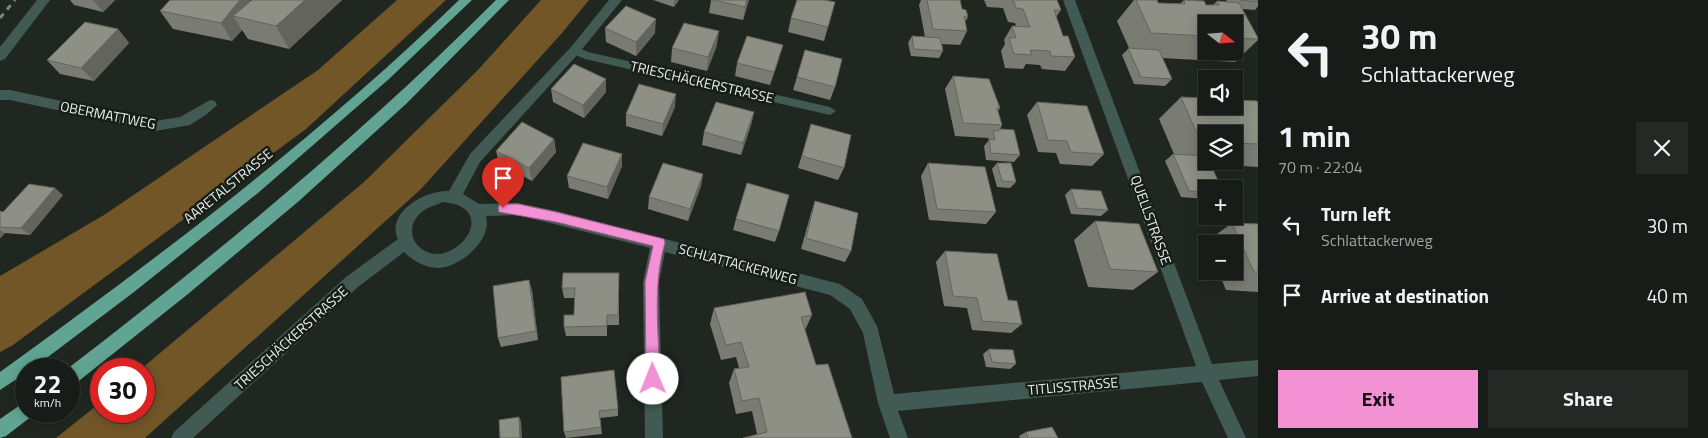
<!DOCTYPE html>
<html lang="en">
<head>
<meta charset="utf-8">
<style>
  :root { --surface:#181c18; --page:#252925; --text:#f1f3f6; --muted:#9fa1a2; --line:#363a37; --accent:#f391d5 }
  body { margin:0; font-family:"Titillium Web",sans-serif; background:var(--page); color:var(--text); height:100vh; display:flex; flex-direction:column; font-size:19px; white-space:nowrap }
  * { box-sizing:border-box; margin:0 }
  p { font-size:16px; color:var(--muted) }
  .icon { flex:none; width:28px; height:28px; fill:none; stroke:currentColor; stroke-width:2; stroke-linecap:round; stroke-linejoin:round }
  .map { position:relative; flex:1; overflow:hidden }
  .panel { display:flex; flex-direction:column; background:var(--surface); width:450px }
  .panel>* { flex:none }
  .guide { background:#181c18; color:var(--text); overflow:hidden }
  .needle { width:32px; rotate:107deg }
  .buttons { position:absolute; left:1198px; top:15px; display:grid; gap:10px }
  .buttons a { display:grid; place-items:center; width:45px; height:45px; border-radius:0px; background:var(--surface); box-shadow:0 2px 12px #0003,0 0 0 1px var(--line); font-size:25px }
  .speed { position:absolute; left:15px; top:358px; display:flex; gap:10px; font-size:25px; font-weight:700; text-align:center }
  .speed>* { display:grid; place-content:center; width:65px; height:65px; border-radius:50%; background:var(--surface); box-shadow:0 2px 12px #0003,0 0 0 1px var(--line); line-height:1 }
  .speed small { font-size:12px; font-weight:400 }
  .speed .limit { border:8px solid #d22; background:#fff; color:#111 }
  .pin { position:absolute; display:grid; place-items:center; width:42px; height:42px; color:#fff; margin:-51px -21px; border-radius:50% 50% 50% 0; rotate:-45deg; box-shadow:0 0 5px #0007 }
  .pin .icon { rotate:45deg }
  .me { position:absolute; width:55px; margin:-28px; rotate:359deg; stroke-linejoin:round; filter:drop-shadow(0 0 4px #0008) }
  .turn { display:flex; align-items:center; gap:18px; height:105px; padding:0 20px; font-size:22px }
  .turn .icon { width:65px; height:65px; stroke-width:2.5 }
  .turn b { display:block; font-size:35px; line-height:42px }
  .round { display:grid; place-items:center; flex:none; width:52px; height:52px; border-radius:0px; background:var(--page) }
  .overview { display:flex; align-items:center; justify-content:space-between; height:85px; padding:0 20px }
  h1 { font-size:30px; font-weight:700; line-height:38px }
  .cta { display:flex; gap:10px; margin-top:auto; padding:10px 20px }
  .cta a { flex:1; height:58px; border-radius:0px; background:var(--accent); color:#111; font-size:20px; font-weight:700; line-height:58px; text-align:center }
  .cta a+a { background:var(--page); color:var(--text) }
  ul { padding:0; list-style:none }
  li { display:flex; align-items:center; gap:15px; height:70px; padding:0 20px }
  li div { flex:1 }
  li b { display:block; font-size:19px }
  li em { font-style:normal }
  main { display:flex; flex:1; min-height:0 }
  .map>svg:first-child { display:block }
  .forest { fill:#725627 }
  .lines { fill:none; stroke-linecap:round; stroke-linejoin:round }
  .lane { fill:#415a53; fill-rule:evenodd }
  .street { fill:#415a53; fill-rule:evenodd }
  .highway { fill:#61a493; fill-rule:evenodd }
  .rail { stroke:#7f847f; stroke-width:3; stroke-dasharray:5.5 5.5; stroke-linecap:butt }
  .wall { fill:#7a7b72; fill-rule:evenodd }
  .shaded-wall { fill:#63645d }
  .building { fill:#8e8f85; stroke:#63645d }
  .route { fill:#f391d5; stroke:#9e5e8a }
  .labels { text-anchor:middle; stroke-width:5; stroke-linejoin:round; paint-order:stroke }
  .street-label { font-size:14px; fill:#ebefeb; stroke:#171d17 }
</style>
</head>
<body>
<main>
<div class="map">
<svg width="1258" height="438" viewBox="0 0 1258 438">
  <rect width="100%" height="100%" fill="#202620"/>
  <path class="forest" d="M397,0h49l-140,129 -293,216 -13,7v-76l104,-61 214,-145z
    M541,0h48l-27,33 -141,156 -276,249h-89l45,-36v9h43v-42h-3l223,-187 113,-111z"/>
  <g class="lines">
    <path class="lane" d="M575,46l13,6 242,55 6,4 -6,4 -245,-56 -14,-6 -1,-3 1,-3z"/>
    <path class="street" d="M37,0h13l-45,59 -5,2v-14z
      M609,0h13l-43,53 -99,109 -17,32 16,10 39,-1 38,8 284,73 22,15 15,27 17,68 302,-28 -133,-366h12l137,364 46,-4v16l-39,4 27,58h-18l-26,-56 -304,29 10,27h-18l-12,-35 -15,-70 -13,-24 -20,-14 -165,-43 -6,30 4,156h-18l-2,-156 7,-34 -132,-33 -32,1c7,23 -25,51 -47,52 -13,0 -26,-7 -35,-16l-46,35 -165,151h-22l3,-6 172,-155 52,-38c-13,-27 29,-50 51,-48l21,-37 101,-107zM443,202c57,5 16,63 -16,50 -18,-8 -20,-28 -5,-40 5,-5 14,-7 21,-10z
      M0,90h10l145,31 25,-4 30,-17 5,1 2,4 -10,9 -17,11 -35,6 -145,-31h-10z"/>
    <path class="highway" d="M459,0h13l-83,79 -131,114 -124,99 -102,77h-6v4l-26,17v-18c159,-115 318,-235 459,-372z
      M496,0h13l-103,104 -107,97 -111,93 -113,90 -6,2 -2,-17c150,-115 295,-235 429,-369z
      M26,401v10h8l-2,5 -26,20 -6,2v-19z"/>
    <path class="rail" d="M0,18l15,-18"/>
  </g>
  <path class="wall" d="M70,0h45l-12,12 -29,-7z
    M342,0l-53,49 -41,-10 -6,-9 -10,11 -59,-12 -13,-18z
    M653,0h26l-5,7z
    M711,0h38l-6,20 -34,-7z
    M921,0h39l2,9 6,8 -3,5 2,9 -7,14 -18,-1 1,7 -4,7 -28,-2 -3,-13 4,-7 13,1 -6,-32z
    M984,0h73l4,10 -5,7 7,19 12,21 -10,14 -23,-2 -2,-4 -14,-1 -3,5 -18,-1 -4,-17 4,-7 -1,-4 8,-14h4l-1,-3 -7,-1 -5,-14 -16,-1z
    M1134,0h23l1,3 22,1 4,-4 22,5h7l4,-4 10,1 -1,-2h32v6l-3,4 -13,-1 16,29v2l-23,22 -73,-4 10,21 -7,7 -31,-2 -12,-29 7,-7 -12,-27zM1206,24h28v27h-28z
    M791,18l37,9 -4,14 -36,-9z
    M605,28l50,5 -19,23 -30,-14z
    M118,29l11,14 -35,38 -34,-7 -13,-14z
    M717,45l-10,26 -36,-9 1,-14z
    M805,50l30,37 -5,13 -37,-10z
    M779,59l-9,26 -35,-9 2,-13z
    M953,76l47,32 -2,3 4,14 -2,4 20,26 -6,7 -28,-2 -2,-14 5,-6 -1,-2 -33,-2 -10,-47z
    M551,89l55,3 -22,26 -31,-16z
    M1181,97l25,6 28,3v-6l24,3v64l-48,-3 -4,25v10l-25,-2 -16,-36 8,-7h1l-15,-35zM1206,134h28v27h-28z
    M1037,102l67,52 -12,12 -32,-2 -4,-11 -18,-1 -11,-37z
    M675,107l-13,29 -36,-10v-12z
    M754,112l-3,13 -10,30 -39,-10 2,-13z
    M811,124l33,44 -6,12 -40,-12z
    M554,139l2,13 -24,29 -33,-18 -3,-12z
    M622,154v12l-14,33 -39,-11 -2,-12z
    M928,163l68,49 -10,12 -57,-4 -8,-44z
    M997,163l19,19 -6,6 -13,-1 -5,-18z
    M703,174l-2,12 -13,35 -40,-12 1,-12z
    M1071,189l37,21 -7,6 -30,-2 -6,-19z
    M63,195l-33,40 -25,-2 -5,5v-27l3,1z
    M815,201l36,50 -6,11 -44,-13 10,-36z
    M736,219l43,12 -4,11 -42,-12z
    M1095,221l63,51 -25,18 -45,-3 -14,-47z
    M1232,223l26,1v68l-32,-2 -8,-19h16v-27h-28v-2z
    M945,251l63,49 14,24 -11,9 -39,-3 -5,-22 -23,-2 -8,-44z
    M619,283v42h-12v11h-41l-2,-9 10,-12 1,-17h-11l-2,-10z
    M532,290l6,50 -37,7 -3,-9z
    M714,308l98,7 -7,15 11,35 36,73 -95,-4 -5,-23 -16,3 -7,-31 5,-14 5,-1 -3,-11 -15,3 -11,-36z
    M989,349l27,15 -6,5 -24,-2 -3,-13z
    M561,377l57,32v7l-18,2 2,16 -36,4 -2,-6z
    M1026,432l32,6h-38l-1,-2z"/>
  <path class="shaded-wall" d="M93,0h22l-12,12z
    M240,0h10l7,11 -24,5 9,14 -10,11 -11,-18z
    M305,0h37l-53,49 -13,-23z
    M674,0h5l-5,7z
    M747,0h2l-6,20 2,-13z
    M656,19l-1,14 -19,23v-14z
    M118,29l11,14 -35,38 -13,-13z
    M719,31l-2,14 -10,26 1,-14z
    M783,45l-4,14 -9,26 4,-13z
    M606,79v13l-22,26 -1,-13z
    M676,94l-1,13 -13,29 1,-12z
    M754,112l-3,13 -10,30 2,-12z
    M554,139l2,13 -24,29 -3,-13z
    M622,154v12l-14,33 -1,-12z
    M703,174l-2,12 -13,35 2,-12z
    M55,188l8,7 -33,40 -9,-7z
    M0,230l5,3 -5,5z
    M529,280l3,10 6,50 -2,-9z
    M519,417l2,4 1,17h-2z"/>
  <path class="building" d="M170,0h70l-19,23 -61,-12z
    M252,0h53l-29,26 -43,-10z
    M713,0h34l-2,7z
    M797,0h27l11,2 -7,25 -37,-9z
    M927,0h33l2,9 4,1 2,7 -4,-1 3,15 -34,-2z
    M1013,0h44l4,10h-7l9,26h5l7,21 -24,-1 -1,-5 -20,-1 2,5 -18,-1 -5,-16h7l-4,-12 18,1 -7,-18 -7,-1z
    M1136,0h21l1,3 27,1 -1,-4 20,1 2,4h13l-2,-4 22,2 19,35v1l-24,-1v-14h-28v12l-55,-3z
    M1240,0h18v2z
    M626,6l30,13 -20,23 -31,-14z
    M85,22l33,7 -37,39 -34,-8z
    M684,23l35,8 -11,26 -36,-9z
    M747,36l36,9 -9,27 -37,-9z
    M912,36l28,2 3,13 -29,-2z
    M1128,48l31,2 13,29 -31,-2z
    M805,50l37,9 -7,28 -38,-10z
    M574,64l32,15 -23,26 -32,-16z
    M953,76l36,3 11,29h-3l5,17 -39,-2z
    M639,84l37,10 -13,30 -37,-10z
    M1181,97l23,1 2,5v3h28v-1h2l-2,-5 23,1 1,2v41l-24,-1v-9h-28v7l-6,-1z
    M716,102l38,10 -11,31 -39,-11z
    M1037,102l50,4 17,48 -33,-2 -4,-11 -19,-1z
    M522,122l32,17 -25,29 -33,-17z
    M811,124l40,11 -7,33 -42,-12z
    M1000,129l14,1 6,25 -29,-2 -2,-14 6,1 -2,-9h5z
    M583,143l39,11 -15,33 -40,-11z
    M1173,154l33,2v5h3l13,28h-16v3l-17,-1z
    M663,163l40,11 -13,35 -41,-12z
    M928,163l57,4 11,45 -59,-3z
    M997,163h14l5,19 -14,-1z
    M747,183l42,12 -10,36 -43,-12z
    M29,184l26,4 -34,40 -21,-1v-16l3,1z
    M1071,189l30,2 7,19 -31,-2z
    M815,201l43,12 -7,38 -45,-13z
    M1095,221l44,3 19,48 -48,-3z
    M1232,223l26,1v48h-4z
    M945,251l52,3 11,46 9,1 5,23 -40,-3 -5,-23 -24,-2z
    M563,273h56l-1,42h-11v11l-43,1v-12h10l1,-27h-13z
    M529,280l7,51 -38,7 -5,-52z
    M805,292l7,23 -11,2 15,48 12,-1 24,74h-109l24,-6 -8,-34 -17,3 -8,-32 15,-2 -8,-25 -15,3 -12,-37z
    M989,349l24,1 3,14 -24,-2z
    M614,370l4,39 -19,2 2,16 -37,5 -3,-55z
    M519,417l1,21h-20l-1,-18z
    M1052,427l6,11h-30l-2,-6z"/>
  <path class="route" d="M503,204h15l38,8 108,27 1,4c-13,43 -6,91 -5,136l-2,4 -5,2 -5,-2 -2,-4 -1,-97 8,-36 -97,-24 -57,-10 -1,-4 1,-3z"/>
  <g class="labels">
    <g class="street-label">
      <text transform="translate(702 82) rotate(13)" y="5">TRIESCHÄCKERSTRASSE</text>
      <text transform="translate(108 115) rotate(11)" y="5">OBERMATTWEG</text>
      <text transform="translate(228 186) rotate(-39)" y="5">AARETALSTRASSE</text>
      <text transform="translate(1151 220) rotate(70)" y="5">QUELLSTRASSE</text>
      <text transform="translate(738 264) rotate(15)" y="5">SCHLATTACKERWEG</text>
      <text transform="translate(291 338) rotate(-42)" y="5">TRIESCHÄCKERSTRASSE</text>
      <text transform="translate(1073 386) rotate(-5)" y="5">TITLISSTRASSE</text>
    </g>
  </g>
</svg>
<div class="buttons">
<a><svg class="needle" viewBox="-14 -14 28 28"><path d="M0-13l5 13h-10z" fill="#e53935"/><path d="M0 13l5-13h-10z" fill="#9fa1a2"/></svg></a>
<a><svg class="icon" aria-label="sound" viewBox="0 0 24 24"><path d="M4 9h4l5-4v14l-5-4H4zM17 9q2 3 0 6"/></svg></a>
<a><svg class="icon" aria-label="layers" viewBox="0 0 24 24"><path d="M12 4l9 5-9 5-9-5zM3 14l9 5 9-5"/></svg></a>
<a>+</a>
<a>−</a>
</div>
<div class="speed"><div>22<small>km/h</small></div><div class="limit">30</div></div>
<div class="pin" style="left:503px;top:208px;background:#d93025"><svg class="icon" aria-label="arrive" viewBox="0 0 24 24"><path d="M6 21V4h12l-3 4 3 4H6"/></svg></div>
<svg class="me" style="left:653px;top:379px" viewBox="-20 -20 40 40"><circle r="19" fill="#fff"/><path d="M0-13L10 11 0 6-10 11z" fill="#f391d5"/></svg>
</div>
<section class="panel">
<div class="guide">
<div class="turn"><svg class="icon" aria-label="left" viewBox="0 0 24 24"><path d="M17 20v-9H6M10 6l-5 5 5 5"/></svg><div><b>30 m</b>Schlattackerweg</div></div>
</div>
<div class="overview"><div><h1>1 min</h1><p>70 m · 22:04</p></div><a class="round"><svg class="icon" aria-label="close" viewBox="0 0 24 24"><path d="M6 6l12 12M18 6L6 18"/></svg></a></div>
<ul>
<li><svg class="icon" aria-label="left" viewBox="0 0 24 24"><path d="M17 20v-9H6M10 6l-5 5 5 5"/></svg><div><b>Turn left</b><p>Schlattackerweg</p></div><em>30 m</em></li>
<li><svg class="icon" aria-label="arrive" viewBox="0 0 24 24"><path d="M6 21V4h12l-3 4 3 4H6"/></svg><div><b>Arrive at destination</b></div><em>40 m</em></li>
</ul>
<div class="cta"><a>Exit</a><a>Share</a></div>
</section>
</main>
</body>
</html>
